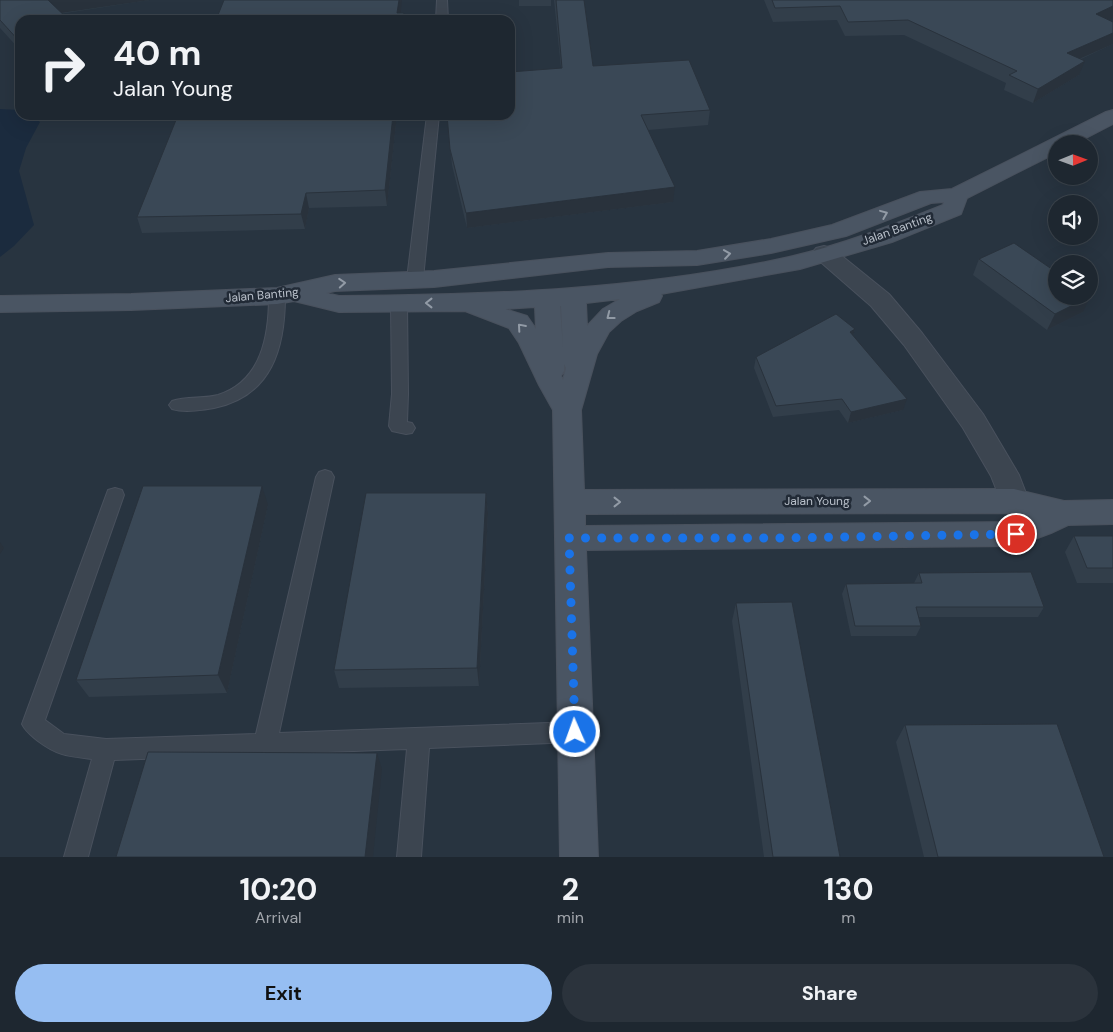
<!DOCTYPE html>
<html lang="en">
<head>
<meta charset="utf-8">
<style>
  :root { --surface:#1e2730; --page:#2b333c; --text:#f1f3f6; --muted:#a1a5ab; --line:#3c444c; --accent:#96bef2 }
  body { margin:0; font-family:"DM Sans",sans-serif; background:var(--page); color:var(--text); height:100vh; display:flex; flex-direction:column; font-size:19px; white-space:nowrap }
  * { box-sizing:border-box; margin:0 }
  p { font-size:16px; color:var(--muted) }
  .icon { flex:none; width:28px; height:28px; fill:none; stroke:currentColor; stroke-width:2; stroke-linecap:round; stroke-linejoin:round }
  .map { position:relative; height:857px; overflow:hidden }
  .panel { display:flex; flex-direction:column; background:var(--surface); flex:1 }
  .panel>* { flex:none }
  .guide { position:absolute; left:15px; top:15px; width:500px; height:105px; border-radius:15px; box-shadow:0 5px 20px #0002,0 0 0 1px var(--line); background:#1e2730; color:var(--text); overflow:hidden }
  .needle { width:32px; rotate:89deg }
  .buttons { position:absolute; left:1048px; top:135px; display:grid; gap:10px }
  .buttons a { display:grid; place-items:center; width:50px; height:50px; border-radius:50%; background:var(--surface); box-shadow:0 5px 20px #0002,0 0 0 1px var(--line); font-size:25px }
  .pin { position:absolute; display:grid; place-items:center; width:42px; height:42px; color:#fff; margin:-21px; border:2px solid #fff; border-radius:50%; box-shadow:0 1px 5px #0007 }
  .me { position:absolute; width:55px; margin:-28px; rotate:358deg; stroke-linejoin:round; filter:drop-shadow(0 0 4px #0008) }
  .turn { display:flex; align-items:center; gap:18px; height:105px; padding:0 15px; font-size:22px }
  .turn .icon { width:65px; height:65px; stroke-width:2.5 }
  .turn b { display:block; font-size:35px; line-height:42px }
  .eta { display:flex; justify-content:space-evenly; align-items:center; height:85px; text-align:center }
  .eta b { font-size:30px; font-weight:700; line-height:35px }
  .action { display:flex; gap:10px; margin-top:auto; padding:10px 15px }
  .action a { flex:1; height:58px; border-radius:30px; background:var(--accent); color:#111; font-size:20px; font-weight:700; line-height:58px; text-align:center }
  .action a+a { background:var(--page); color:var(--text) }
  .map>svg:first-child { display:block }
  .water { fill:#1b2b3e }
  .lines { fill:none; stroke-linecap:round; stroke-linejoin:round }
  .service-casing { stroke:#49515d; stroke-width:2 }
  .minor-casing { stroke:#49515d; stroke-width:2 }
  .secondary-casing { stroke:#49515d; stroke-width:2 }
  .service { fill:#3c4550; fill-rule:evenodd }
  .minor { fill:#3c4550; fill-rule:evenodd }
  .secondary { fill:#4a5563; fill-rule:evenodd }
  .wall { fill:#323e4a }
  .shaded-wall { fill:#29323c }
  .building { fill:#3a4856; stroke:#29323c }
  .oneway { stroke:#929ba6 }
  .route { stroke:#1a73e8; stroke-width:9; stroke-dasharray:0 16.2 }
  .labels { text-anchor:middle; stroke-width:5; stroke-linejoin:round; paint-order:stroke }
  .street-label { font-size:12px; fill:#b9c0ca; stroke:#212a36 }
</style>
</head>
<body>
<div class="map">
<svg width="1113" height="857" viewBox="0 0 1113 857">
  <rect width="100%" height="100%" fill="#283440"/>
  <path class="water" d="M0,109l20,1v5h11l9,7 -14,26 -7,23 15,54 -20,21 -14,11z"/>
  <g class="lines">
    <defs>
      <path id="service" d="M437,0h10l1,20h-12z
        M427,115h12l-16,164 -3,3h-10l-3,-3z
        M277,291l5,1 3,4c0,52 -13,100 -71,112 -13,2 -29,5 -42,1l-3,-4 3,-4c15,-5 31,-2 46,-6 44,-14 51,-60 51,-99l3,-4z
        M399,299l6,1 2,4 1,90 -1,28 5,1 3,5 -3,5 -6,1 -14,-3 -3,-5 3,-32 -1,-90 2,-4z
        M325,470l6,2 3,5 -55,256 296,-11 8,3 3,7 -3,7 -8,3 -146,6 -8,109h-24l10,-108 -293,11 -26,97h-24l28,-98c-24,-3 -34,-3 -54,-18 -7,-6 -12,-9 -16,-17l86,-234 7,-2 7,2 2,5 -79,225 19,14 42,5 150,-5 60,-257 3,-5z"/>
      <path id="minor" d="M824,246l8,2 57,46 33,39 61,81 36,61 10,26 -5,8 -10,4 -10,-4 -13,-33 -28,-48 -59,-83 -33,-39 -55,-48 -4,-5 4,-5z"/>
      <path id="secondary" d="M1113,110v14l-39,20h-18v9l-89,45 -6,16 -69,28 -92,27 -139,25 1,2 -3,6 -22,9 -16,10 -12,11 -12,22 -16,56 3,80 430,-1 50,12 49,-1v24l-45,1 -17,8 -35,13 -430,4 12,307h-38l-7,-447 -14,-25 -20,-42 -10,-15 -44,-17 -126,1 -45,-11 -17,3 -146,6 -131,2v-16l131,-2 146,-6 58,-13 99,-4 174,-18 89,-2 74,-12 61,-14 88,-33 32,-3 154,-77zM944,202l-1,3c-50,20 -101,40 -154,52 -148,33 -299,38 -450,39l-13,-3 9,-2 99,-4 174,-20 89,-2 74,-12 75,-17 85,-33zM620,299l-17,10 -16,17 -1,-23zM560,306h1l2,42zM535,307l1,22 -9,-13 -22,-7zM564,364l2,4 -3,12 -2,-4 3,-5zM1014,513l16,3 -15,6 -430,4v-12z"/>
    </defs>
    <use href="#service" class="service-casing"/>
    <use href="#minor" class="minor-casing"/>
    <use href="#secondary" class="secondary-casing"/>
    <use href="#service" class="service"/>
    <use href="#minor" class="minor"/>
    <use href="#secondary" class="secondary"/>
  </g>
  <path class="wall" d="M0,0h150l-130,20v30l-20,-22z
    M519,0h32v6h-32z
    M554,0h30l9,66 117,44 -2,15 -60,5 25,72 -206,26 -15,-63 -5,-50 114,-47z
    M764,0h349l-5,20 5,24 -32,15 -2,16 -46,28 -29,-13 2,-7 -102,-48 -59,1 -8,-16 -64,2z
    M397,115l-10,91 -78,2 -4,21 -163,4 -5,-16z
    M979,259l104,53 -36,18 -74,-55z
    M855,329l-2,7 50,74 -55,13 -9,-13 -66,7 -19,-49 2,-11z
    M486,493l2,20 -9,173 -140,2 -5,-18z
    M268,505l-41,188 -138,4 -13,-17z
    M1074,536h39v47h-36l-12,-31z
    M919,573l125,34 -6,10h-119l2,9 -5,10h-65l-9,-42 4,-10 68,-1z
    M736,603l104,254h-76l-32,-236z
    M905,725l199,132h-180l-28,-115z"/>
  <path class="shaded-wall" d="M48,0h102l-96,14z
    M399,0h3l-2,20 -3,-7z
    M1113,6v12l-23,10 6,-14z
    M1113,33v11l-52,23 6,-14z
    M1085,61l-6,14 -46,28 5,-14z
    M393,115h4l-10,91 -2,-16z
    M675,187l-2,15 -206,26 -1,-15z
    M306,193l3,15 -4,21 -4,-15z
    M1091,296l-8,16 -36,18 8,-16z
    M855,329l-3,11 -2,-8z
    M907,399l-4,11 -55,13 3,-11z
    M262,486l6,19 -41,188 -9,-18z
    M486,493l2,20 -9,173 -2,-18z
    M0,542l4,6 -4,6z
    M377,753l5,16 -9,88h-8z"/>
  <path class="building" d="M0,0h48l21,20h-49v22l-20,-22z
    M224,0h175l-2,13h7l-1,7h-187z
    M556,0h28l9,66 96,-6 21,50 -69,5 34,72 -209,26 -16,-64 -3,-34h63v-43l52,-4z
    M772,0h341v6l-17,8 17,8v11l-46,20 18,8 -47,28 -29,-14 8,-4 -109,-51 -60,2 -8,-16 -65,2z
    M178,115h215l-8,75 -79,3 -5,21 -164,3z
    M1014,243l42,29v24h33v-1l2,1 -36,18 -76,-55z
    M836,314l19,15 -5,3 57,67 -56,13 -9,-13 -66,7 -20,-49z
    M143,486h119l-44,189 -142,5z
    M366,493h120l-9,175 -143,2z
    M1074,536h39v32h-26z
    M1031,572l13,35h-128l5,19h-66l-9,-42 76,-1 -3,-10z
    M792,602l48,255h-67l-37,-254z
    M1057,724l47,133h-166l-33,-132z
    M148,752l229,1 -12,104h-249z"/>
  <defs><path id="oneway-chevron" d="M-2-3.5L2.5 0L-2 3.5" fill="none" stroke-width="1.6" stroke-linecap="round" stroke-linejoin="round" transform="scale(1.25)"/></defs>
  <g class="oneway">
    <use href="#oneway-chevron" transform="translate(884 214) rotate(-22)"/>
    <use href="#oneway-chevron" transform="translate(727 254) rotate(-8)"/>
    <use href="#oneway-chevron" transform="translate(342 283) rotate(-4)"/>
    <use href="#oneway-chevron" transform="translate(429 303) rotate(180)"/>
    <use href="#oneway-chevron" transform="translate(610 316) rotate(142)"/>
    <use href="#oneway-chevron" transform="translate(521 327) rotate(-131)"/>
    <use href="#oneway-chevron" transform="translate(867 501)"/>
    <use href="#oneway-chevron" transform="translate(617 502)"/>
  </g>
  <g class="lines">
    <path class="route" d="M575,732l-6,-194h219l228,-4"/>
  </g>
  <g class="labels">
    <g class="street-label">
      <text transform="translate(897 229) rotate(-20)" y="4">Jalan Banting</text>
      <text transform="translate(262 295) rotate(-5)" y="4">Jalan Banting</text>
      <text x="817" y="505">Jalan Young</text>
    </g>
  </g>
</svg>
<div class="buttons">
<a><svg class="needle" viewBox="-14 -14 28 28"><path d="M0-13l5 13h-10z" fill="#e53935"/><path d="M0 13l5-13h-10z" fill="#a1a5ab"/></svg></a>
<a><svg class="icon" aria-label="sound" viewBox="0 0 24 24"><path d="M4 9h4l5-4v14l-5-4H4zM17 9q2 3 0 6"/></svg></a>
<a><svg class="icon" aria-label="layers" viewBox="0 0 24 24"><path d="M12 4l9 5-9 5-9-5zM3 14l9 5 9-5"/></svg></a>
</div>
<div class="pin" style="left:1016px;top:534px;background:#d93025"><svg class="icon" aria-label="arrive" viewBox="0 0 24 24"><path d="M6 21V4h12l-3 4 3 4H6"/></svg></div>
<svg class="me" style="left:575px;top:732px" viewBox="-20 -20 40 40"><circle r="17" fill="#1a73e8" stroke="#fff" stroke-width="3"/><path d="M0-11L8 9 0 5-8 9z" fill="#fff"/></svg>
<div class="guide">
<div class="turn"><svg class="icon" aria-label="right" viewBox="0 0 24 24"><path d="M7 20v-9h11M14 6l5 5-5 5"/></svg><div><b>40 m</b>Jalan Young</div></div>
</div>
</div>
<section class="panel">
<div class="eta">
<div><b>10:20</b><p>Arrival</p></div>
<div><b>2</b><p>min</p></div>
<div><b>130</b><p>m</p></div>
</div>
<div class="action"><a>Exit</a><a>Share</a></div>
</section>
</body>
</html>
